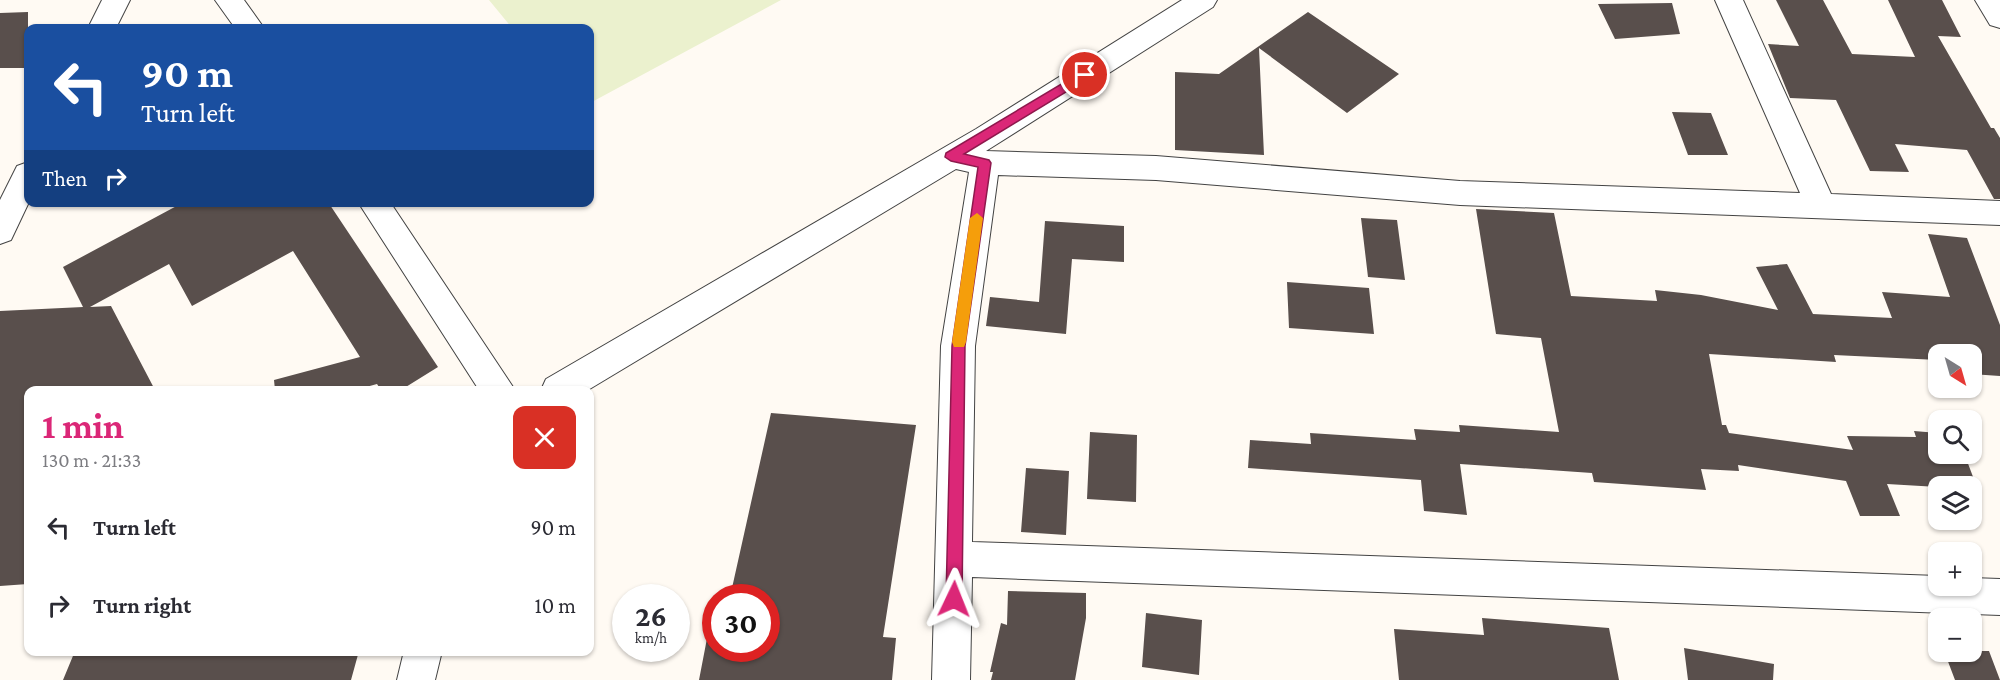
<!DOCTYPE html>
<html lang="en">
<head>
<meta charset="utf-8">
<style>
  :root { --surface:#fff; --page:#f7f7f7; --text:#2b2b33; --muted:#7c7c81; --accent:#db2777 }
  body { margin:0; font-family:"Crimson Pro",serif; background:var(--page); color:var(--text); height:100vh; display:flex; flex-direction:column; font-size:22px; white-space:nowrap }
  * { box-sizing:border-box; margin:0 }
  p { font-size:20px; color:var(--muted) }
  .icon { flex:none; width:33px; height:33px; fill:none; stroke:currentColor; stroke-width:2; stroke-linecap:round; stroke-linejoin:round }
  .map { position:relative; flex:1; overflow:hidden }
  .details { position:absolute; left:24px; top:386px; width:570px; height:270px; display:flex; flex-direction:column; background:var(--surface); border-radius:12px; box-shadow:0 2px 4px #0004 }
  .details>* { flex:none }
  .top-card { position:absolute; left:24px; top:24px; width:570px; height:183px; border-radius:12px; box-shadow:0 2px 4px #0004; background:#1a4fa0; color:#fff; overflow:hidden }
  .needle { width:39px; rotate:143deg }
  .fabs { position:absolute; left:1928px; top:344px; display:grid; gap:12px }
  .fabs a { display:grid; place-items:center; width:54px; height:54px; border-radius:12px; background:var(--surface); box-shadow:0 2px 4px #0004; font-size:30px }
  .speed { position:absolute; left:612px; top:584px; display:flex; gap:12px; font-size:30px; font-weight:700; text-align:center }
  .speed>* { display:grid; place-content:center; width:78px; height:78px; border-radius:50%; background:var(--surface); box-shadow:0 2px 4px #0004; line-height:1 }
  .speed small { font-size:15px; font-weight:400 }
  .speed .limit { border:9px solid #d22; background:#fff; color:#111 }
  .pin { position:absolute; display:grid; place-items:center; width:51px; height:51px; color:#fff; margin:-26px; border:3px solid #fff; border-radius:50%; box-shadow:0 2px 6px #0007 }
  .me { position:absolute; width:66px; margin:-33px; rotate:2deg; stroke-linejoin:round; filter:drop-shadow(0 0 4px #0008) }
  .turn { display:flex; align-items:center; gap:21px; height:126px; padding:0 18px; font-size:27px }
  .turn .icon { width:78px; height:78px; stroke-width:2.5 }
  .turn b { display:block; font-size:42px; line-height:51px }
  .then { display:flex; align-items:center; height:57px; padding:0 18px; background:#0003; gap:12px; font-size:22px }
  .round { display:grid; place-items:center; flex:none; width:63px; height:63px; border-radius:12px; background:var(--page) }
  .overview { display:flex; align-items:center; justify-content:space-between; height:102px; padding:0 18px }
  h1 { font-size:36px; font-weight:700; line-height:45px; color:var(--accent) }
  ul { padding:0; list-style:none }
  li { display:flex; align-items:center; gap:18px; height:78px; padding:0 18px }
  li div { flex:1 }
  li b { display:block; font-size:22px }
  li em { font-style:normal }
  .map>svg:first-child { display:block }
  .pitch { fill:#ebf1ce }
  .building { fill:#594f4c }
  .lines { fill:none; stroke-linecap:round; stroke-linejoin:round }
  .street-casing { stroke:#434343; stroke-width:2 }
  .street { fill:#fff; fill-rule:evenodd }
  .route { fill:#db2777; stroke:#8e194d; stroke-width:1.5 }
  .slow { fill:#f59e0b }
</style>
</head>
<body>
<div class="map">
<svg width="2000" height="680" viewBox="0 0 2000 680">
  <rect width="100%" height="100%" fill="#fffaf3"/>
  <path class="pitch" d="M489,0h292l-191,103v-75h-78z"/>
  <path class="building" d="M1776,0h47l29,54 63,3 -27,-57h54l19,37 -23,-1 53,92h3l6,10v61h-6l-27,-49 -72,-6 14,28 -39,-1 -34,-71 -46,-2 -22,-54 31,2z
    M1672,3l8,31 -65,5 -17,-35z
    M28,12v56h-28v-55z
    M1308,12l91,62 -52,39 -88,-65 5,107 -89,-5v-78l44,2z
    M1672,112l39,1 17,42h-40z
    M184,202h144l110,165 -37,23h-20l-4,-6 -22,6h-80l-1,-10 86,-23 -67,-106 -101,55 -23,-42 -79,43 21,-1 44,84h-127v194l-28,2v-275l83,-4 -20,-40z
    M1476,209l78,4 17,83 86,5 -2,-11 46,5 77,15 -22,-43 31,-3 26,50 79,4 -10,-26 68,5 -22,-63 39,4 33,87v51l-29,-2v-20h-33v6l-104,-5 2,7 -127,-8 13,71h4l3,8 124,17 -6,-14 69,1 -2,-6 24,2v20h26l14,37 -7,-1v-3l-33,1 -51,-3 13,32h-40l-14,-35 -108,-16 1,6 -38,-2 5,21 -112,-8 -2,-9 -132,-9 7,51 -43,-4 -3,-31 -173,-12 2,-28 61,4 -1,-11 106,7 -2,-11 46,3 -1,-7 100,7 -18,-94 -45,-4z
    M1361,218l36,2 8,60 -37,-3z
    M1045,221l79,5v36l-52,-3 -6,75 -80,-8 4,-29 49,5z
    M1287,282l82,6 5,46 -85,-6z
    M771,413l145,12 -33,212 13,1 -4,42h-193l10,-52 7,1v19h50v-51h-36z
    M1090,432l47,3 -1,67 -49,-3z
    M1026,468l43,3 -3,64 -45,-3z
    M1008,591l78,2v25l-11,62h-84l2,-8h-3l11,-49 6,2z
    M1146,613l56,7 -3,55 -57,-8z
    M1482,618l127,10 10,52h-220l-5,-51 90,6z
    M1684,648l90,16 -1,16h-85z
    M75,651h284l-8,29h-288z
    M1944,651h45l11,29h-45z"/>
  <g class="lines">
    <defs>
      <path id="street" d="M102,0h28l-14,28h-28z
        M215,0h29l20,28h-29z
        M1182,0h35l-4,7 -227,144 170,5 304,25 340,12 -85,-193h28l88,194 169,7v24l-540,-20 -304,-25 -158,-5 -23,171 -3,196 966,34v9h33v-7l29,1v36l-1028,-38 -2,103h-38l9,-334 28,-174 -13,-3 -368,221h-47l5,-11 430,-250z
        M1975,0h25v28l-10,-3z
        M28,162l1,40 -18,38 -11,4v-44l17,-34z
        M358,202h32l125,188h-36z
        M404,651h38l-7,29h-38z"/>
    </defs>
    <use href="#street" class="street-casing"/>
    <use href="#street" class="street"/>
  </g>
  <path class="route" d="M1085,70l6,5 -2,3 -125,76 25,6 2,3 -26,183 -3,253 -3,5 -5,3 -5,-3 -3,-5 6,-253 26,-179 -27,-6 -6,-4 1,-4z"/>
  <path class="slow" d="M977,213l6,5 -17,124 -2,5h-10l-2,-5 18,-124z"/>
</svg>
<div class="fabs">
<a><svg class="needle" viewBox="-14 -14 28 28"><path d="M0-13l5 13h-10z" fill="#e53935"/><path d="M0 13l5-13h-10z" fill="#7c7c81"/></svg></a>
<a><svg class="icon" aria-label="search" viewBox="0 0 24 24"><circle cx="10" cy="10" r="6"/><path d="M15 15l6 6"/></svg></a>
<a><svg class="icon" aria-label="layers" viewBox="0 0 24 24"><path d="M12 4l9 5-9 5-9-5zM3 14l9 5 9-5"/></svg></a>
<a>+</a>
<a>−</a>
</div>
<div class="speed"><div>26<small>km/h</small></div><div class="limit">30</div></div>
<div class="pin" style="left:1085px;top:75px;background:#d93025"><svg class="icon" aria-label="arrive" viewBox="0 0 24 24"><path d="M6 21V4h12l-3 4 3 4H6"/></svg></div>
<svg class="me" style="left:954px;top:599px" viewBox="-20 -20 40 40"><path d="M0-17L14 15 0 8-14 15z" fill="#db2777" stroke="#fff" stroke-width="4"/></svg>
<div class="top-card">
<div class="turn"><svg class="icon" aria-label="left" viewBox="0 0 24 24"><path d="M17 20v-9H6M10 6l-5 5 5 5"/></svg><div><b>90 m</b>Turn left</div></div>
<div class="then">Then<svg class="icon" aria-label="right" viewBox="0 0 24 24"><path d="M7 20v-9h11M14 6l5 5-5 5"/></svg></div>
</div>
<section class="details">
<div class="overview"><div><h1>1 min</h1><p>130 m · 21:33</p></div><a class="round" style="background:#d93025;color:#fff"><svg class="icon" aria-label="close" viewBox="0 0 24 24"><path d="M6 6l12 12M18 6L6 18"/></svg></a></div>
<ul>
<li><svg class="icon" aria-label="left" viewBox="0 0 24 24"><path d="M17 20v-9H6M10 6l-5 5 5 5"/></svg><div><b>Turn left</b></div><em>90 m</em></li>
<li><svg class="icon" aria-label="right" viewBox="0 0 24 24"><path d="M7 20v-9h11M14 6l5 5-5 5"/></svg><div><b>Turn right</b></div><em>10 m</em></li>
</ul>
</section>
</div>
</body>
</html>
